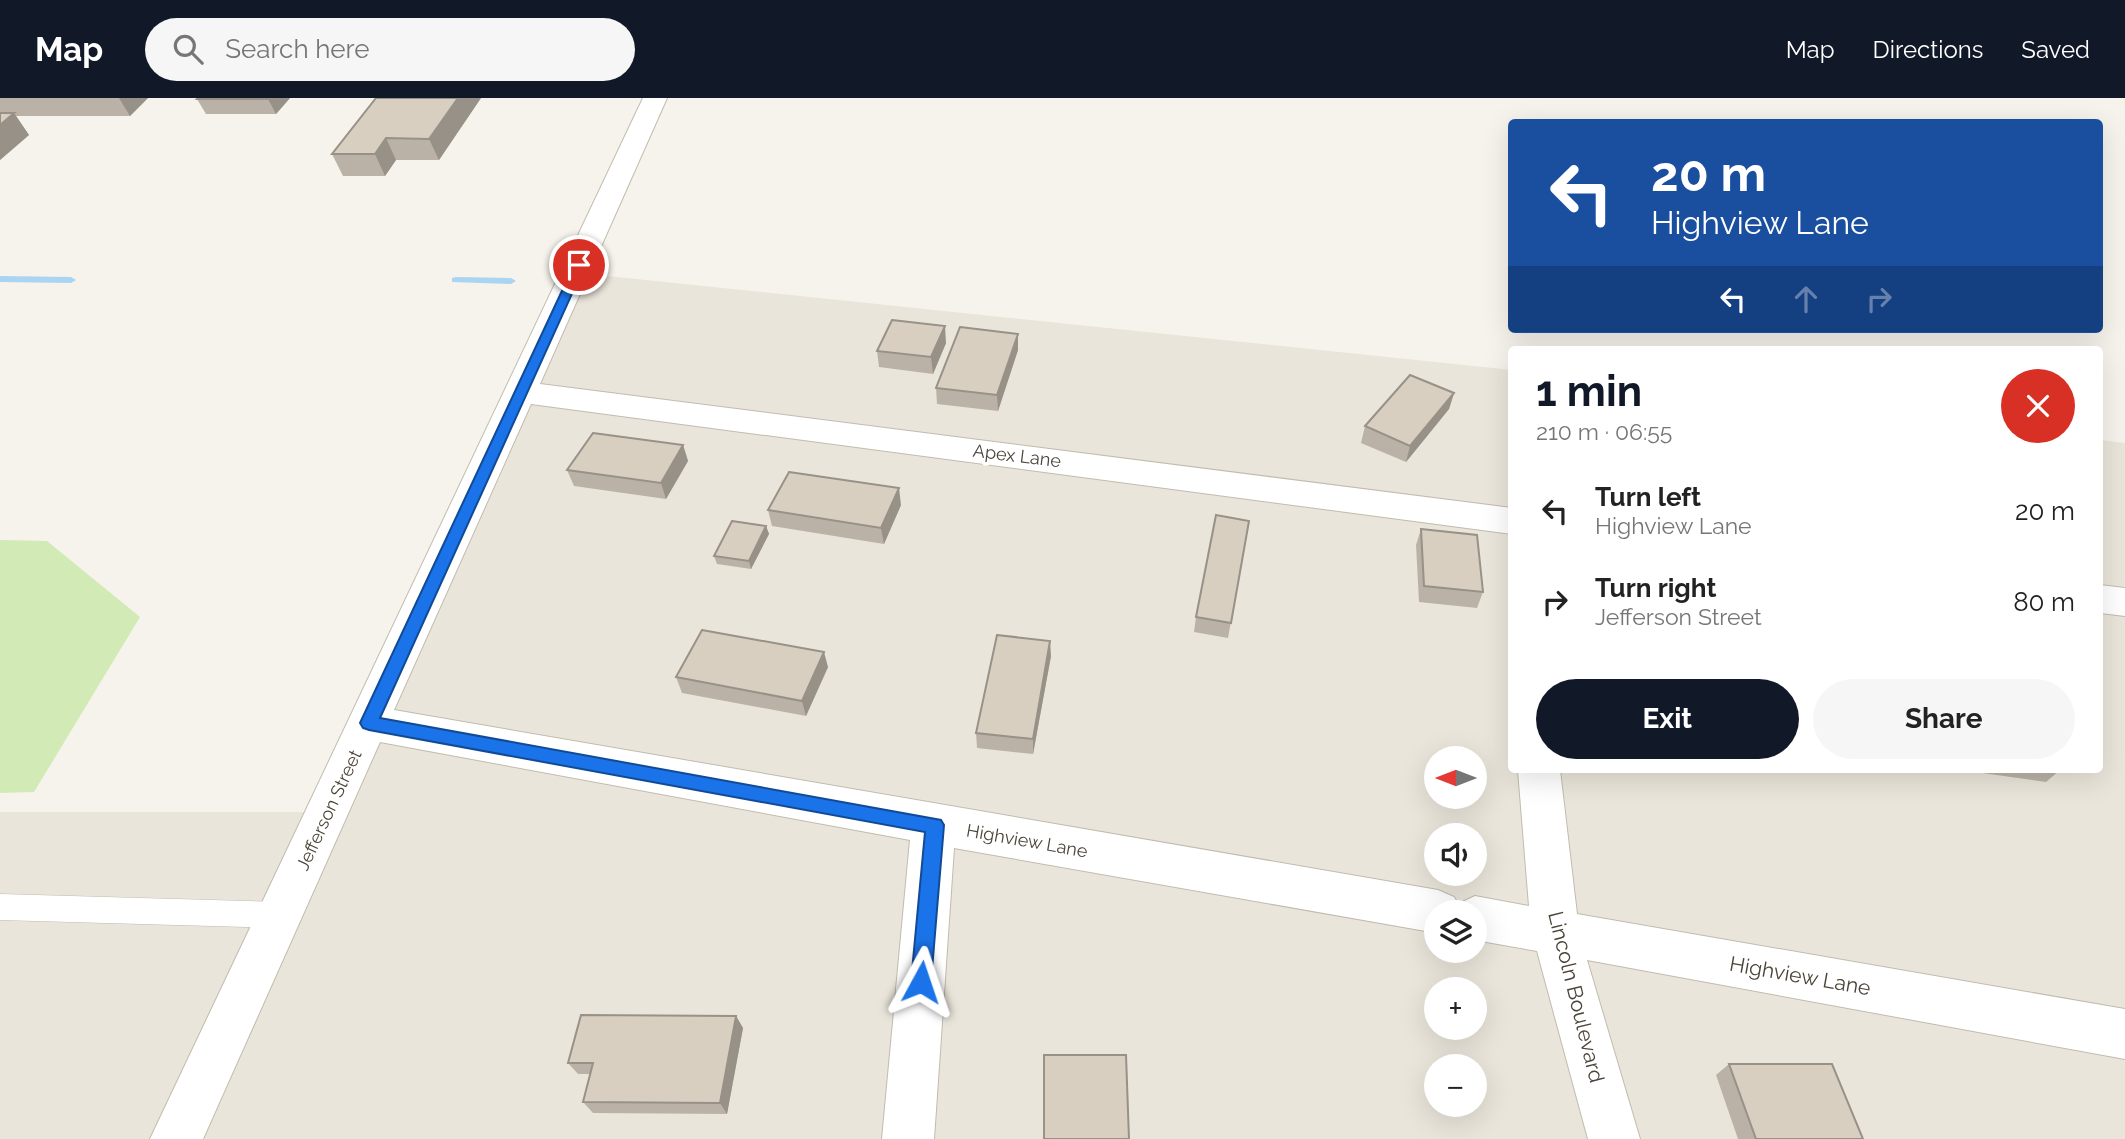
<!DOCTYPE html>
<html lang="en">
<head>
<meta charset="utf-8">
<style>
  :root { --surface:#fff; --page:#f6f6f6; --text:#222; --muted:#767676; --accent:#111827 }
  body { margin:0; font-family:Raleway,sans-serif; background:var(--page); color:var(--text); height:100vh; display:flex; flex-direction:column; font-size:26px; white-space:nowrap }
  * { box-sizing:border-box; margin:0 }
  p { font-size:23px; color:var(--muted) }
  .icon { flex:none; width:38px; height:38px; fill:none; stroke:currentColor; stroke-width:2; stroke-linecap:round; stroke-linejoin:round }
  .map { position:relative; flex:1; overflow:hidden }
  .sheet { position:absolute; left:1508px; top:248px; width:595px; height:427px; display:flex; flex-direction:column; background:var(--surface); border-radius:7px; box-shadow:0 7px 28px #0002 }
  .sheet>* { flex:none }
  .top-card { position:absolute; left:1508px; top:21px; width:595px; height:214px; border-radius:7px; box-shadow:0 7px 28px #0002; background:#1a4fa0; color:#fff; overflow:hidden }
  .needle { width:46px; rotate:270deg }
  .fabs { position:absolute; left:1424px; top:648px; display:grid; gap:14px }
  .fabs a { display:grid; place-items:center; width:63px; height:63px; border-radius:50%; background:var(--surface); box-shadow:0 7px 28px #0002; font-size:35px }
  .pin { position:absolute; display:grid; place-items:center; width:60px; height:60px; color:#fff; margin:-30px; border:4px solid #fff; border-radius:50%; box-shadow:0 2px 7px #0007 }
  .me { position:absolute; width:77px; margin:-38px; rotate:5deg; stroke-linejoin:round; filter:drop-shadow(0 0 5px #0008) }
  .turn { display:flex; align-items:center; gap:24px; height:147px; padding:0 28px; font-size:32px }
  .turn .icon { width:91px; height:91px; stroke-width:2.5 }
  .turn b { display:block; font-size:49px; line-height:60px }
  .lanes { display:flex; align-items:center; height:66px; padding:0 28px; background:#0003; justify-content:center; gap:35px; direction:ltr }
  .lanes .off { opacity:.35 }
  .round { display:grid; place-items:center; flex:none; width:74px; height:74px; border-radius:37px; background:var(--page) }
  .head { display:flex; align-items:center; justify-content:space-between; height:119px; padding:0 28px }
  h1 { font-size:42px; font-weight:700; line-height:52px; color:var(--accent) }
  .primary-button { display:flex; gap:14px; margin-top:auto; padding:14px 28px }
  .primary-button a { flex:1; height:80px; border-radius:42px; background:var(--accent); color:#fff; font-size:28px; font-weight:700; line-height:80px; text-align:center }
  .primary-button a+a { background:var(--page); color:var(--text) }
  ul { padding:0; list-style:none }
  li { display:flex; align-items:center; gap:21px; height:91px; padding:0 28px }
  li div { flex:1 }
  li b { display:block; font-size:26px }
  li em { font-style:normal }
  header { display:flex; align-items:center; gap:42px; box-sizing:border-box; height:98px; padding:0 35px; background:var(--accent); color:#fff }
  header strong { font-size:33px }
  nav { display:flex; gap:38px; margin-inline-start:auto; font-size:24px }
  .search { width:490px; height:63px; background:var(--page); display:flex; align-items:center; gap:18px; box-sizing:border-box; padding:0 24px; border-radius:38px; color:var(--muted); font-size:26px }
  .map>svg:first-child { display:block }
  .residential { fill:#eae5da; fill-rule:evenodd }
  .green { fill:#d2eab5 }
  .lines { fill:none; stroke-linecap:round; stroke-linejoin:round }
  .stream { fill:#a9d4f2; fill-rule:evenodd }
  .lane-casing { stroke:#c2bbae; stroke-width:1 }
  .street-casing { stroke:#c2bbae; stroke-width:2 }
  .lane { fill:#fff; fill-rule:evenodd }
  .street { fill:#fff; fill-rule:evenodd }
  .wall { fill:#bab2a6 }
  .shaded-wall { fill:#979187 }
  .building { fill:#d8cfc1; stroke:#979187; stroke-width:2 }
  .route { fill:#1a73e8; stroke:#114b97; stroke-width:2 }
  .labels { text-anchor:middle; stroke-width:7; stroke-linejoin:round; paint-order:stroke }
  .street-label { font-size:18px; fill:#4b4439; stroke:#fff }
  .near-street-label { font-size:21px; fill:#4b4439; stroke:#fff }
</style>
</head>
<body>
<header>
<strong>Map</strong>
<div class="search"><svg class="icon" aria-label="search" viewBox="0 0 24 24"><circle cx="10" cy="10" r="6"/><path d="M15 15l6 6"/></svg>Search here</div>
<nav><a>Map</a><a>Directions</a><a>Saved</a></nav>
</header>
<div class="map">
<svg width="2125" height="1041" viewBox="0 0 2125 1041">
  <rect width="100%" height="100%" fill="#f6f3ec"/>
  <path class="residential" d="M588,176l924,96v400h588v-330l25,3v696h-2125v-327h343zM1437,660h38v38h-38zM1437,737h38v38h-38zM1437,814h38v38h-38zM1437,891h38v38h-38zM1437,968h38v38h-38z"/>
  <path class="green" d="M0,442l47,1 93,76 -106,175 -34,1z"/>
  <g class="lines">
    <path class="stream" d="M0,178l71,1 5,3 -5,3 -71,-1z
      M456,179l55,1 5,3 -5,3 -59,-2v-4z"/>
    <defs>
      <path id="lane" d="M0,796l280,8 10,4 4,9 -4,9 -10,4 -280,-8z"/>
      <path id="street" d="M643,0h24l-127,286 972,124v26l-981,-130 -137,306 1044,180 16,7 4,7 17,-8 54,10 -11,-136h42l17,144 548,95v50l-538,-99 53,179h-52l-51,-188 -62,-11v-28h-38v21l-483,-85 -20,291h-52l28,-299 -530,-98 -177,397h-53z
        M2100,487l25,3v28l-25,-3z"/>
    </defs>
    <use href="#lane" class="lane-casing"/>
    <use href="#street" class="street-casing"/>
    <use href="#lane" class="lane"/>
    <use href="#street" class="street"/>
  </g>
  <path class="wall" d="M0,0h148l-18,18h-114l13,19 -29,25z
    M290,0l-14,16h-70l-9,-15z
    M376,0h105l-42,62h-43l-11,16h-42l-11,-22z
    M1018,236v16l-20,61 -61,-7 -1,-16z
    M946,245l-13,31 -54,-7 -2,-16z
    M1454,295l-5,16 -43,53 -45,-19 4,-17z
    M683,347l5,16 -22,38 -92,-13 -7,-16z
    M901,407l-17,39 -112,-18 -4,-16z
    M1249,423l-21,117 -34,-6 2,-15z
    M766,428l3,8 -18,35 -34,-5 -3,-8z
    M1421,431l62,63 -6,16 -58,-6 -3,-57z
    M1051,558l-18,98 -56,-6 -1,-15z
    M828,569l-22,49 -124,-23 -6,-16z
    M1961,672h99l-14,12z
    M736,918l7,12 -16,86 -134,-1 -10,-11 7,-28h-12l-10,-11z
    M1729,966l134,75h-125l-22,-64z"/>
  <path class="shaded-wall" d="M119,0h29l-18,18z
    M269,0h21l-14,16 -8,-15z
    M458,0h23l-42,62 -10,-21z
    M14,15l15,22 -29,25v-35z
    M386,40l10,22 -11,16 -10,-22z
    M945,228l1,17 -13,31 -2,-17z
    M1018,236v16l-20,61 -1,-16z
    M1454,295l-5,16 -43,53 4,-16z
    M683,347l5,16 -22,38 -5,-16z
    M899,390l2,17 -17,39 -3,-16z
    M766,428l3,8 -18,35 -2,-8z
    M1050,543l1,15 -18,98v-15z
    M824,554l4,15 -22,49 -4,-15z
    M736,918l7,12 -16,86 -7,-11z"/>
  <path class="building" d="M198,0h71l-1,1h-71z
    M376,0h82l-29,41 -43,-1 -11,16h-43z
    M0,15h14l-14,12z
    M892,222l53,6 -14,31 -54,-6z
    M960,229l58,7 -21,61 -61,-7z
    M1410,277l44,18 -44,53 -45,-20z
    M593,335l90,12 -22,38 -94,-13z
    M789,374l110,16 -18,40 -113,-18z
    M1216,417l33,6 -18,102 -35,-6z
    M732,423l34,5 -17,35 -35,-5z
    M1421,431l56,6 6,57 -59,-6z
    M702,532l122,22 -22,49 -126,-24z
    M997,537l53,6 -17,98 -57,-6z
    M581,917l155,1 -16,87 -137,-1 10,-39h-25z
    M1044,957h82l3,84h-85z
    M1729,966h103l31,75h-107z"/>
  <path class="route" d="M575,165l10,2 -205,453 561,102 3,5 -13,157 -3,7 -7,3 -7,-3 -3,-7 14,-150 -556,-102 -6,-2 -3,-5z"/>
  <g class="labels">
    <g class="street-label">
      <text transform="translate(1017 358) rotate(7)" y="6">Apex Lane</text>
      <text transform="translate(329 712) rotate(-65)" y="6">Jefferson Street</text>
      <text transform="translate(1027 743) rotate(10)" y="6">Highview Lane</text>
    </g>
    <g class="near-street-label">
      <text transform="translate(1800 878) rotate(10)" y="7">Highview Lane</text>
      <text transform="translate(1576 899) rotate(76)" y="7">Lincoln Boulevard</text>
    </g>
  </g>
</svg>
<div class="fabs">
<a><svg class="needle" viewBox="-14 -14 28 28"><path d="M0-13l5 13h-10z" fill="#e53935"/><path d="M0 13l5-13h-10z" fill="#767676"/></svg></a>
<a><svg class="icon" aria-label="sound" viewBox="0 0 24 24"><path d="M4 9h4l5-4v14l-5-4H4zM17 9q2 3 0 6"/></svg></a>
<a><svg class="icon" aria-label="layers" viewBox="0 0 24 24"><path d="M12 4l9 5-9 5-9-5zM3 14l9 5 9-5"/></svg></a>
<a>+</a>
<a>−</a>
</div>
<div class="pin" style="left:579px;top:167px;background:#d93025"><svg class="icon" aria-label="arrive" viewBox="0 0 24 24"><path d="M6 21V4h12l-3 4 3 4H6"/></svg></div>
<svg class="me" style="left:921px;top:884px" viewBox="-20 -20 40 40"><path d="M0-17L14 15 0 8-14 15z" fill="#1a73e8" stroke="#fff" stroke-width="4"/></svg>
<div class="top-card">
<div class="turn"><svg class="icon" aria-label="left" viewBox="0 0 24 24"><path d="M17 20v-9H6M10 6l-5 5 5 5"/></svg><div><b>20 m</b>Highview Lane</div></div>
<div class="lanes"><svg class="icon" aria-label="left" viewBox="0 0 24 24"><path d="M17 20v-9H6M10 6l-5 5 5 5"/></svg><svg class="icon off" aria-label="ahead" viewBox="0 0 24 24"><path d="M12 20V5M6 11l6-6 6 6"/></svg><svg class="icon off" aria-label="right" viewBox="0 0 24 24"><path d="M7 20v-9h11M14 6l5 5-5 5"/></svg></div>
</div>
<section class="sheet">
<div class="head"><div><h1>1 min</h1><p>210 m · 06:55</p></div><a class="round" style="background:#d93025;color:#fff"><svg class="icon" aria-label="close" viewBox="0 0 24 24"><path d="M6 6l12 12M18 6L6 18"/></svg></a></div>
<ul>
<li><svg class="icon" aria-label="left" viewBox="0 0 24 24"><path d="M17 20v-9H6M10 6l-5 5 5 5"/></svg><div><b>Turn left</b><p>Highview Lane</p></div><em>20 m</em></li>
<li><svg class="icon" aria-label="right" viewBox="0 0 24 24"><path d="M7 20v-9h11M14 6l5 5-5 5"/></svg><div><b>Turn right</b><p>Jefferson Street</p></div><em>80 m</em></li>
</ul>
<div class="primary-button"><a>Exit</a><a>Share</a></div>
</section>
</div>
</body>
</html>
